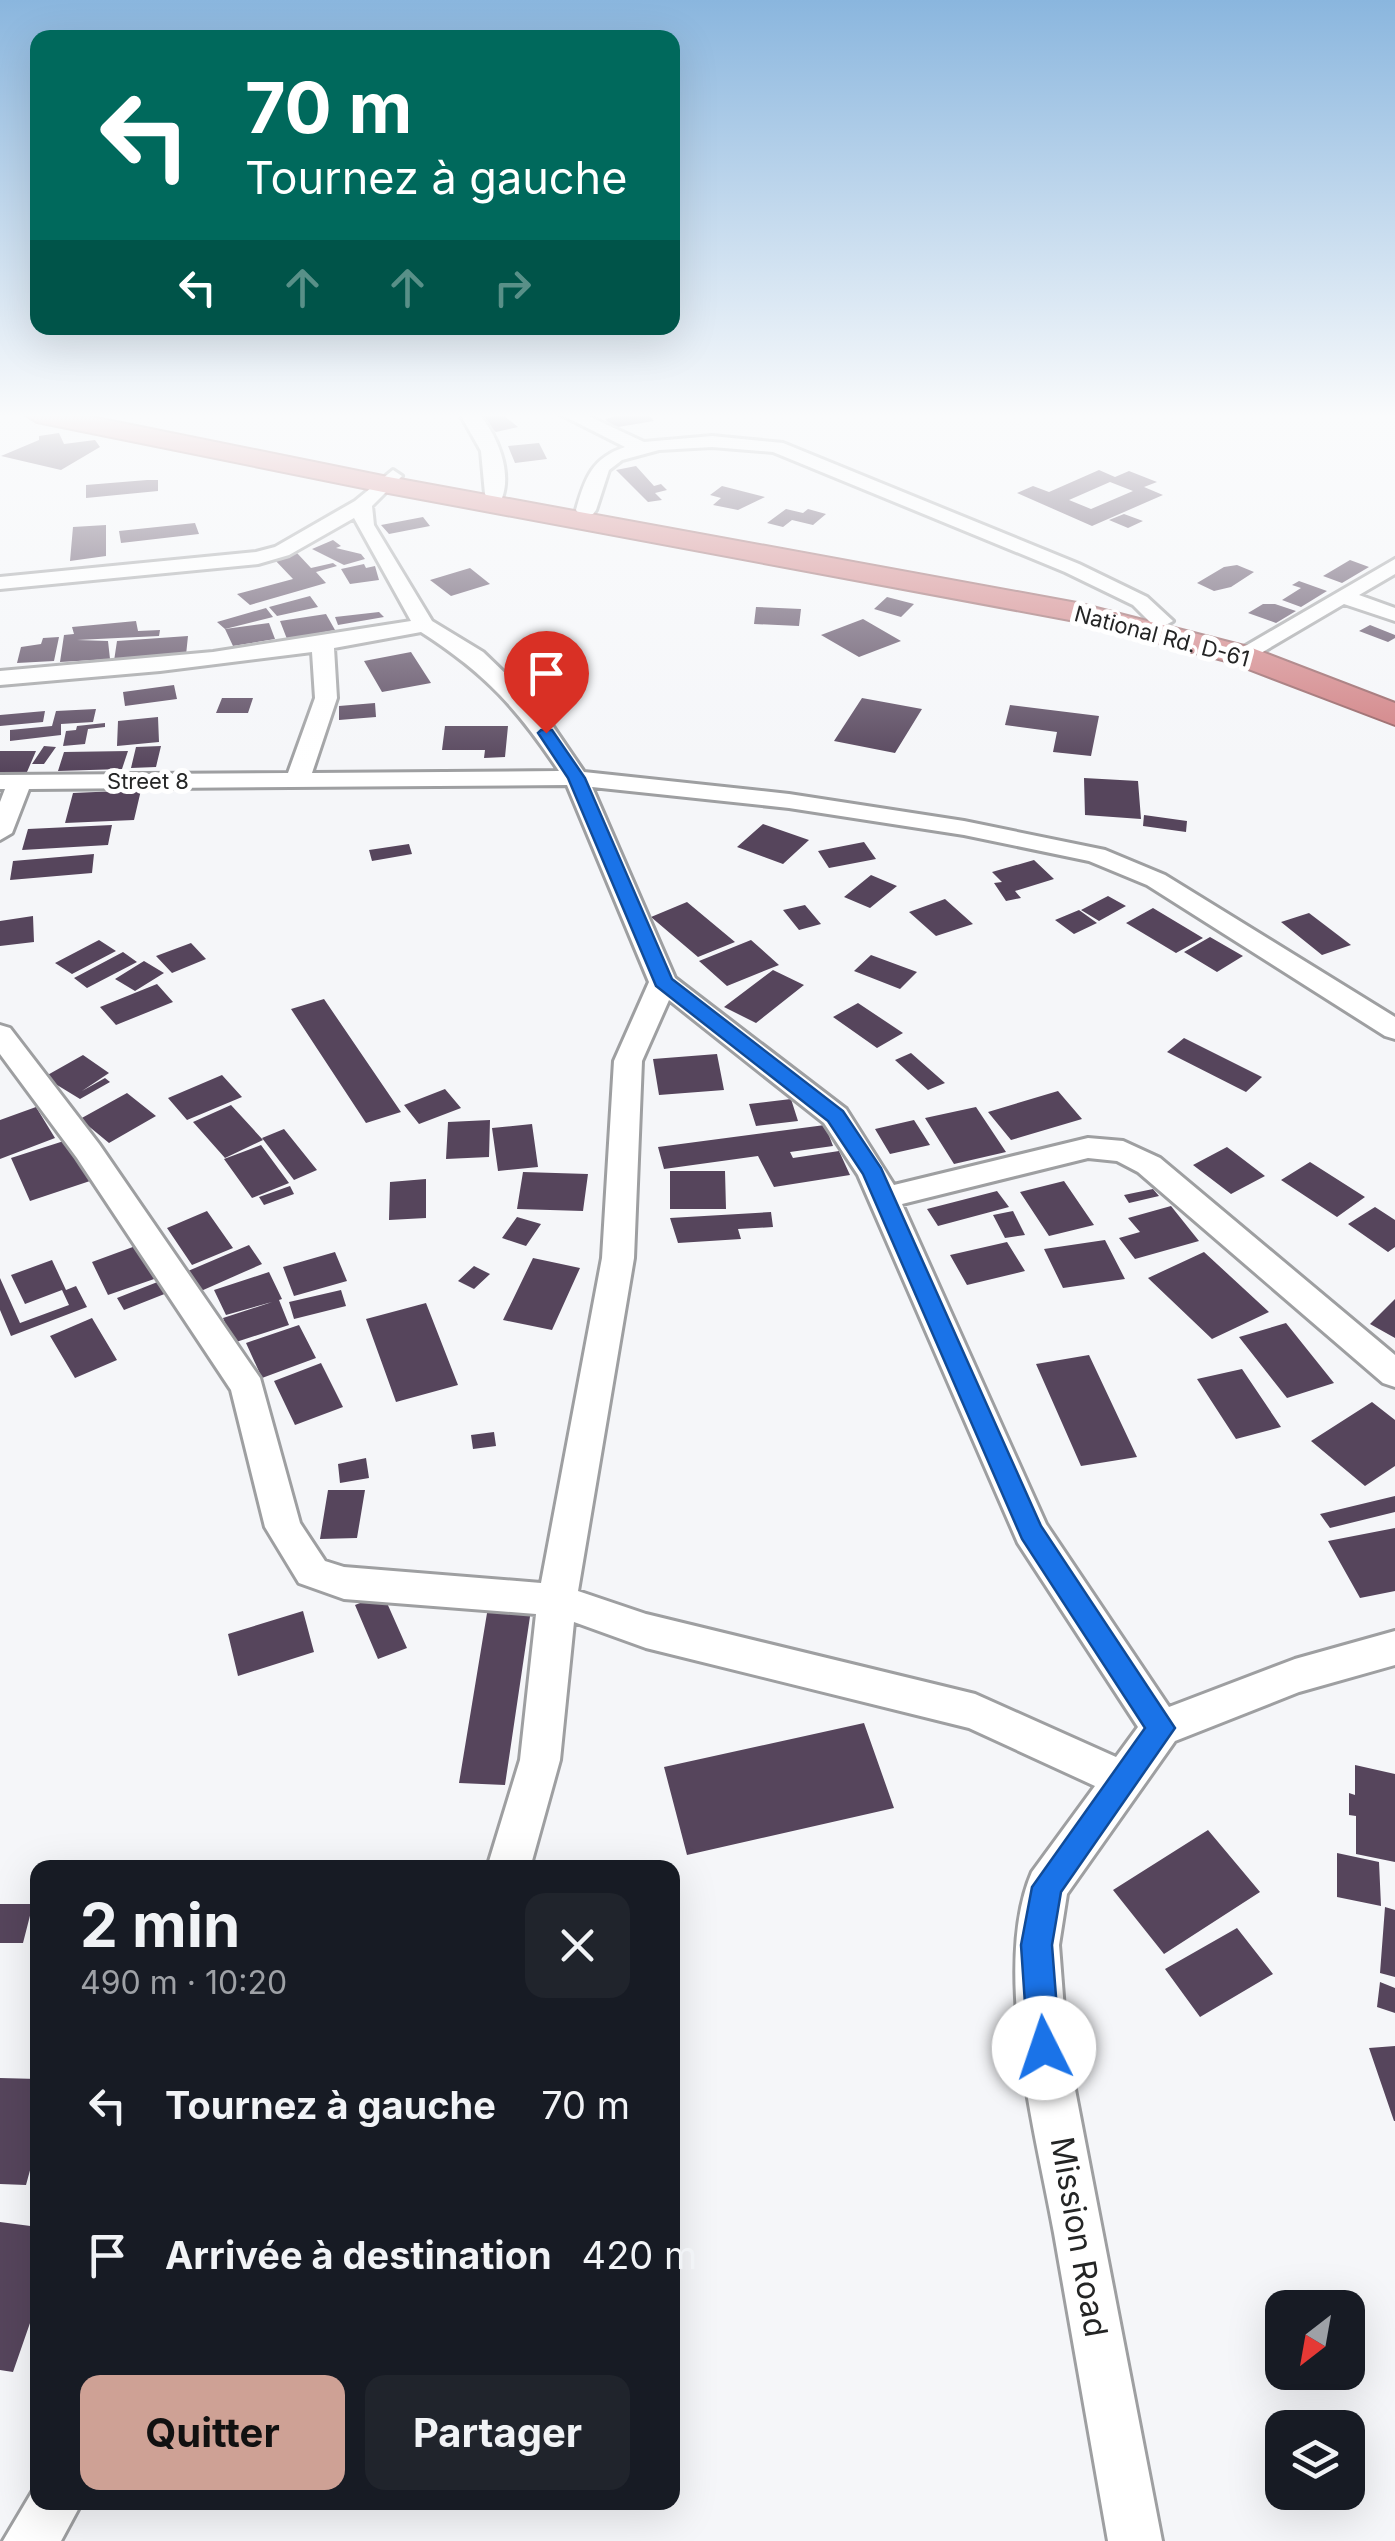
<!DOCTYPE html>
<html lang="fr">
<head>
<meta charset="utf-8">
<style>
  :root { --surface:#171b24; --page:#20242c; --text:#f1f3f6; --muted:#9ea1a6; --accent:#cea195 }
  body { margin:0; font-family:Inter,sans-serif; background:var(--page); color:var(--text); height:100vh; display:flex; flex-direction:column; font-size:38px; white-space:nowrap }
  * { box-sizing:border-box; margin:0 }
  p { font-size:32px; color:var(--muted) }
  .icon { flex:none; width:55px; height:55px; fill:none; stroke:currentColor; stroke-width:2; stroke-linecap:round; stroke-linejoin:round }
  .map { position:relative; flex:1; overflow:hidden }
  .sheet { position:absolute; left:30px; top:1860px; width:650px; height:650px; display:flex; flex-direction:column; background:var(--surface); border-radius:20px; box-shadow:0 10px 40px #0002 }
  .sheet>* { flex:none }
  .top-card { position:absolute; left:30px; top:30px; width:650px; height:305px; border-radius:20px; box-shadow:0 10px 40px #0002; background:#00695c; color:#fff; overflow:hidden }
  .needle { width:65px; rotate:211deg }
  .tools { position:absolute; left:1265px; top:2290px; display:grid; gap:20px }
  .tools a { display:grid; place-items:center; width:100px; height:100px; border-radius:20px; background:var(--surface); box-shadow:0 10px 40px #0002; font-size:50px }
  .pin { position:absolute; display:grid; place-items:center; width:85px; height:85px; color:#fff; margin:-102px -42px; border-radius:50% 50% 50% 0; rotate:-45deg; box-shadow:0 0 10px #0007 }
  .pin .icon { rotate:45deg }
  .me { position:absolute; width:110px; margin:-55px; rotate:356deg; stroke-linejoin:round; filter:drop-shadow(0 0 8px #0008) }
  .turn { display:flex; align-items:center; gap:35px; height:210px; padding:0 50px; font-size:45px }
  .turn .icon { width:130px; height:130px; stroke-width:2.5 }
  .turn b { display:block; font-size:70px; line-height:85px }
  .lanes { display:flex; align-items:center; height:95px; padding:0 50px; background:#0003; justify-content:center; gap:50px; direction:ltr }
  .lanes .off { opacity:.35 }
  .round { display:grid; place-items:center; flex:none; width:105px; height:105px; border-radius:20px; background:var(--page) }
  .headline { display:flex; align-items:center; justify-content:space-between; height:170px; padding:0 50px }
  h1 { font-size:60px; font-weight:700; line-height:75px }
  .primary-button { display:flex; gap:20px; margin-top:auto; padding:20px 50px }
  .primary-button a { flex:1; height:115px; border-radius:20px; background:var(--accent); color:#111; font-size:40px; font-weight:700; line-height:115px; text-align:center }
  .primary-button a+a { background:var(--page); color:var(--text) }
  ul { padding:0; list-style:none }
  li { display:flex; align-items:center; gap:30px; height:150px; padding:0 50px }
  li div { flex:1 }
  li b { display:block; font-size:38px }
  li em { font-style:normal }
  .map>svg:first-child { display:block }
  .building { fill:#56455c; fill-rule:evenodd }
  .lines { fill:none; stroke-linecap:round; stroke-linejoin:round }
  .minor-casing { stroke:#9e9fa1; stroke-width:6 }
  .highway-casing { stroke:#945e60; stroke-width:4 }
  .minor { fill:#fff; fill-rule:evenodd }
  .highway { fill:#d07d80; fill-rule:evenodd }
  .route { fill:#1a73e8; stroke:#114b97; stroke-width:2.5 }
  .labels { text-anchor:middle; stroke-width:10; stroke-linejoin:round; paint-order:stroke }
  .far-street-label { font-size:22px; fill:#242525; stroke:#fff }
  .near-street-label { font-size:32px; fill:#242525; stroke:#fff }
</style>
</head>
<body>
<div class="map">
<svg width="1395" height="2541" viewBox="0 0 1395 2541">
  <rect width="100%" height="100%" fill="#f5f6f9"/>
  <path class="building" d="M475,414h27l16,13 -22,5z
    M624,414h24l6,7 -42,7 -7,-9z
    M59,433l5,11 31,-4 5,7 -39,23 -60,-14 38,-16v-4z
    M539,443l8,16 -32,4 -7,-17z
    M636,466l18,20 7,-2 6,6 -12,3 7,7 -14,2 -32,-32z
    M1099,470l16,7 14,-6 28,11 -13,5 19,8 -71,31 -75,-33 16,-7 16,6zM1110,482l23,9 -42,18 -22,-9z
    M147,480h11v11l-72,7v-13z
    M722,486l43,11 -27,13 -25,-5 8,-7 -11,-3z
    M786,509l17,4 5,-4 18,5 -13,11 -21,-5 -9,7 -16,-4z
    M1124,514l19,7 -15,7 -19,-8z
    M423,517l7,9 -41,8 -8,-9z
    M195,523l4,11 -78,9 -2,-12z
    M106,525v31l-36,5 3,-34z
    M333,540l8,6 -5,2 25,6 4,5 -21,6 -32,-16z
    M297,553l14,15 22,-5 4,3 -21,6 10,11 -76,22 -13,-11 56,-15 -19,-20z
    M1350,560l19,7 -27,16 -19,-7z
    M364,564l2,4 9,-2 4,14 -29,4 -9,-15z
    M1237,565l17,7 -23,15 -17,4 -17,-8 27,-16z
    M470,568l20,16 -39,12 -21,-16z
    M1299,581l28,10 -26,16 -19,-7 19,-12 -9,-3z
    M310,596l8,11 -41,9 -8,-9z
    M887,597l27,7 -13,13 -27,-8z
    M1263,604h12l21,7 -20,12 -28,-10z
    M756,607l45,2 -2,17 -45,-2z
    M266,608l7,9 -48,12 44,-6 6,16 -42,7 -8,-17 -8,-7z
    M379,612l5,5 -46,8 -3,-8z
    M326,614l9,16 -48,9 -7,-18z
    M863,619l38,22 -42,16 -38,-22z
    M136,621l2,10 22,-1 -1,6 -82,4 31,1 2,18 -50,3 4,-27 10,-1 -2,-7z
    M1370,625l25,10v3l-7,4 -29,-11z
    M188,636l-2,19 -72,6 3,-20z
    M59,637l-5,24 -37,2 4,-16 20,-3 2,-6z
    M411,652l20,31 -49,9 -18,-31z
    M174,685l3,14 -52,7 -2,-14z
    M222,698h31l-5,15h-32z
    M862,698l60,11 -27,44 -61,-12z
    M375,703l1,14 -37,3v-14z
    M1010,705l89,11 -8,40 -38,-4 4,-20 -52,-7z
    M96,709l-3,13 -32,2v11l-51,6v-11l42,-4 4,-15z
    M45,711l-2,11 -43,4v-11z
    M158,717l1,25 -42,4 1,-25z
    M105,723v4l-17,2 -3,15 -22,2 3,-15 10,-1 1,-4z
    M445,726h63l-3,31 -21,1 1,-8h-43z
    M44,746l12,1 -12,17h-12z
    M161,746l-5,21 -25,1 5,-21z
    M0,751h36l-9,21h-27z
    M128,751l-6,18 -64,2 6,-19z
    M1084,778l54,3 3,38 -56,-4z
    M141,790l-7,30 -69,3 8,-30z
    M1144,815l43,6 -1,11 -43,-6z
    M763,824l46,16 -26,24 -46,-17z
    M112,825l-4,20 -86,5 6,-21z
    M864,842l12,17 -47,9 -11,-17z
    M409,844l3,10 -40,7 -3,-11z
    M94,854l-2,19 -82,7 3,-19z
    M1034,860l20,19 -39,12 6,7 -15,3 -12,-18 8,-1 -10,-10z
    M871,875l26,11 -27,22 -26,-11z
    M1108,896l18,10 -27,15 -18,-11z
    M945,899l28,25 -37,12 -27,-24z
    M687,902l48,40 -37,15 -47,-40z
    M805,905l16,19 -22,6 -16,-20z
    M1153,908l50,30 -27,15 -50,-30z
    M1079,910l18,13 -23,11 -19,-14z
    M1309,913l42,32 -29,10 -41,-33z
    M33,916l1,26 -34,4v-25z
    M1210,937l33,19 -26,16 -33,-20z
    M99,940l17,11 -44,23 -17,-11z
    M751,940l28,25 -52,21 -28,-25z
    M191,943l15,16 -34,14 -16,-17z
    M123,952l14,10 -50,26 -13,-10z
    M871,955l46,17 -17,17 -46,-18z
    M144,961l20,12 -29,18 -20,-12z
    M773,970l31,15 -48,38 -32,-16z
    M157,984l16,18 -57,23 -16,-18z
    M324,999l77,113 -35,11 -75,-114z
    M858,1003l45,30 -26,15 -44,-31z
    M1184,1038l78,39 -16,15 -79,-40z
    M911,1053l34,30 -17,7 -33,-30z
    M717,1054l7,36 -65,5 -6,-36z
    M83,1055l26,18 -27,18 23,-13 5,4 -30,17 -36,-22z
    M222,1075l20,22 -55,23 -19,-22z
    M445,1089l16,19 -42,16 -15,-19z
    M1058,1091l24,28 -71,21 -23,-28z
    M127,1093l29,23 -47,27 -29,-24z
    M791,1099l7,22 -42,5 -7,-22z
    M231,1105l32,35 -38,18 -32,-36z
    M36,1107l19,31 -55,21v-39z
    M976,1107l30,45 -52,12 -29,-46z
    M490,1120l-1,37 -43,2 2,-37z
    M914,1120l16,25 -40,9 -15,-25z
    M532,1124l6,43 -40,4 -6,-43z
    M825,1125l8,21 -43,6 3,6 46,-7 11,24 -76,12 -16,-31 -94,13 -6,-22z
    M284,1129l33,41 -23,10 -32,-42z
    M70,1139l20,42 -60,20 -19,-43z
    M261,1145l28,38 -37,15 -28,-39z
    M1227,1147l38,29 -34,18 -38,-29z
    M1310,1162l55,35 -28,20 -56,-37z
    M670,1171h55l1,38h-56z
    M523,1172l65,2 -5,37 -66,-2z
    M426,1179v39l-37,2 1,-38z
    M1064,1181l30,44 -45,11 -29,-44z
    M290,1186l4,8 -30,11 -5,-8z
    M1153,1189l6,7 -30,7 -5,-8z
    M997,1191l12,16 -71,19 -11,-17z
    M1171,1206l28,35 -64,18 -16,-21 21,-6 -12,-14z
    M1375,1207l20,13v27l-7,5 -40,-28z
    M207,1211l26,37 -41,17 -25,-37z
    M1013,1211l12,24 -20,3 -12,-23z
    M771,1212l2,15 -35,2 3,10 -63,4 -8,-25z
    M517,1217l24,7 -15,22 -24,-8z
    M1105,1240l20,39 -62,9 -19,-39z
    M1007,1242l18,29 -58,14 -17,-30z
    M141,1244l16,34 -49,17 -16,-33z
    M249,1245l13,19 -61,27 -13,-20z
    M335,1252l12,29 -53,15 -11,-29z
    M1204,1252l65,60 -57,27 -64,-61z
    M533,1258l47,10 -28,62 -49,-10z
    M52,1260l14,30 10,-4 11,21 -76,29 -11,-26v-32l20,45 49,-18 -7,-15 -37,14 -14,-29z
    M474,1266l16,8 -16,15 -16,-8z
    M269,1272l13,27 -3,1 10,25 -56,18 -10,-25 49,-16 -46,13 -12,-25z
    M160,1281l7,12 -43,17 -7,-12z
    M341,1290l5,16 -52,13 -5,-17z
    M1395,1299v39l-25,-14z
    M426,1303l32,82 -62,17 -30,-83z
    M92,1318l25,42 -42,18 -25,-42z
    M1286,1323l48,60 -47,15 -48,-61z
    M299,1325l17,33 -54,20 -16,-35z
    M1089,1355l48,102 -56,9 -45,-102z
    M321,1363l22,44 -48,18 -21,-44z
    M1242,1369l39,58 -45,12 -39,-60z
    M1372,1402l23,18v46l-30,20 -54,-45z
    M494,1432l2,14 -23,3 -2,-14z
    M366,1458l3,20 -29,5 -2,-19z
    M328,1490h37l-8,48 -37,1z
    M1395,1496v16l-65,16 -10,-14z
    M1395,1528v63l-35,7 -32,-57z
    M383,1594l24,54 -29,11 -23,-54z
    M489,1601l43,2 -27,182 -46,-2z
    M303,1611l11,41 -76,24 -10,-42z
    M864,1723l30,85 -207,47 -23,-88z
    M1355,1765l40,9v88l-39,-8v-38l-7,-1v-22l6,2z
    M1208,1830l52,62 -96,62 -51,-64z
    M1337,1853l42,9 2,44 -44,-9z
    M0,1904h33l-10,39h-23z
    M1385,1907l10,3v67l-15,-4z
    M1237,1928l36,46 -73,43 -35,-48z
    M1380,1982l15,6v25l-18,-6z
    M1395,2046v75h-1l-25,-73z
    M0,2078l38,1v62l-12,44 -26,-1z
    M0,2222l38,5v73l-25,72 -13,-2z"/>
  <g class="lines">
    <defs>
      <path id="minor" d="M460,414h19c18,21 33,57 23,84h-14l-3,-4 -4,-43z
        M560,414h24l60,28 68,-6 71,7 296,121 68,33 26,24 -11,6 -8,-1 -21,-21 -68,-33 -292,-120 -61,-5 -53,3 -37,10 -13,10 -13,40 -3,4h-14l-3,-4c9,-32 16,-52 49,-63z
        M393,470l9,6 -30,30 2,19 58,96 51,31 56,54 45,66 205,22 175,27 141,29 60,25 230,142v22l-10,-3 -238,-151 -58,-24 -125,-26 -175,-27 -197,-21 83,191 171,131 48,76 194,-47 35,3 37,17 235,197v32l-12,-4 -245,-211 -21,-11 -29,-3 -186,46 144,320 123,183 126,-48 100,-28v34l-96,27 -124,49 -108,153 -8,51 8,103 95,493h-54c-18,-103 -36,-205 -54,-308 -18,-100 -63,-266 -22,-361l63,-86 -126,-58 -323,-80 -72,-26 -14,138 -30,108h-43l33,-108 16,-146 -192,-15 -45,-16 -34,-56 -34,-137 -154,-232 -77,-104v-29l10,3 89,116 161,234 40,145 25,38 19,6 197,16 61,-325 12,-197 35,-79 -82,-197 -538,4 -17,44 -12,7v-38l5,-13h-5v-14l288,-2 27,-75 -3,-46 -152,19 -160,14v-14l213,-19 198,-31 -57,-103 -65,37 -31,9 -258,25v-12l256,-25 19,-5 80,-46zM421,632c64,41 96,76 138,139l-247,2 25,-75 -3,-50zM669,1000l155,123 34,52 160,368 120,184 -22,30 -141,-63 -329,-80 -68,-23 56,-333 8,-197z
        M1395,559v15l-36,21 36,13v13l-51,-17 -95,56h-16l-3,-5z
        M38,2482v20h44l-21,39h-58z"/>
      <path id="highway" d="M24,414h53l306,62 694,127 175,45 143,55v22l-165,-63 -155,-41 -692,-129 -346,-70z"/>
    </defs>
    <use href="#minor" class="minor-casing"/>
    <use href="#highway" class="highway-casing"/>
    <use href="#minor" class="minor"/>
    <use href="#highway" class="highway"/>
  </g>
  <linearGradient id="sky" x2="0" y2="1"><stop stop-color="#8ab6de"/><stop offset="0.54" stop-color="#fafbfc"/><stop offset="1" stop-color="#fafbfc" stop-opacity="0"/></linearGradient>
  <rect width="1395" height="770" fill="url(#sky)"/>
  <path class="route" d="M541,730h11l33,48 87,201 171,132 38,57 160,358 134,202 -114,164 -9,53 8,103 -4,11 -12,5 -11,-5 -5,-11 -7,-103 11,-58 113,-159 -123,-189 -159,-365 -35,-53 -172,-135 -88,-208 -30,-45z"/>
  <g class="labels">
    <g class="far-street-label">
      <text transform="translate(1162 636) rotate(15)" y="8">National Rd. D-61</text>
      <text x="148" y="789">Street 8</text>
    </g>
    <g class="near-street-label">
      <text transform="translate(1079 2237) rotate(80)" y="11">Mission Road</text>
    </g>
  </g>
</svg>
<div class="tools">
<a><svg class="needle" viewBox="-14 -14 28 28"><path d="M0-13l5 13h-10z" fill="#e53935"/><path d="M0 13l5-13h-10z" fill="#9ea1a6"/></svg></a>
<a><svg class="icon" aria-label="layers" viewBox="0 0 24 24"><path d="M12 4l9 5-9 5-9-5zM3 14l9 5 9-5"/></svg></a>
</div>
<div class="pin" style="left:546px;top:733px;background:#d93025"><svg class="icon" aria-label="arrive" viewBox="0 0 24 24"><path d="M6 21V4h12l-3 4 3 4H6"/></svg></div>
<svg class="me" style="left:1044px;top:2048px" viewBox="-20 -20 40 40"><circle r="19" fill="#fff"/><path d="M0-13L10 11 0 6-10 11z" fill="#1a73e8"/></svg>
<div class="top-card">
<div class="turn"><svg class="icon" aria-label="left" viewBox="0 0 24 24"><path d="M17 20v-9H6M10 6l-5 5 5 5"/></svg><div><b>70 m</b>Tournez à gauche</div></div>
<div class="lanes"><svg class="icon" aria-label="left" viewBox="0 0 24 24"><path d="M17 20v-9H6M10 6l-5 5 5 5"/></svg><svg class="icon off" aria-label="ahead" viewBox="0 0 24 24"><path d="M12 20V5M6 11l6-6 6 6"/></svg><svg class="icon off" aria-label="ahead" viewBox="0 0 24 24"><path d="M12 20V5M6 11l6-6 6 6"/></svg><svg class="icon off" aria-label="right" viewBox="0 0 24 24"><path d="M7 20v-9h11M14 6l5 5-5 5"/></svg></div>
</div>
<section class="sheet">
<div class="headline"><div><h1>2 min</h1><p>490 m · 10:20</p></div><a class="round"><svg class="icon" aria-label="close" viewBox="0 0 24 24"><path d="M6 6l12 12M18 6L6 18"/></svg></a></div>
<ul>
<li><svg class="icon" aria-label="left" viewBox="0 0 24 24"><path d="M17 20v-9H6M10 6l-5 5 5 5"/></svg><div><b>Tournez à gauche</b></div><em>70 m</em></li>
<li><svg class="icon" aria-label="arrive" viewBox="0 0 24 24"><path d="M6 21V4h12l-3 4 3 4H6"/></svg><div><b>Arrivée à destination</b></div><em>420 m</em></li>
</ul>
<div class="primary-button"><a>Quitter</a><a>Partager</a></div>
</section>
</div>
</body>
</html>
